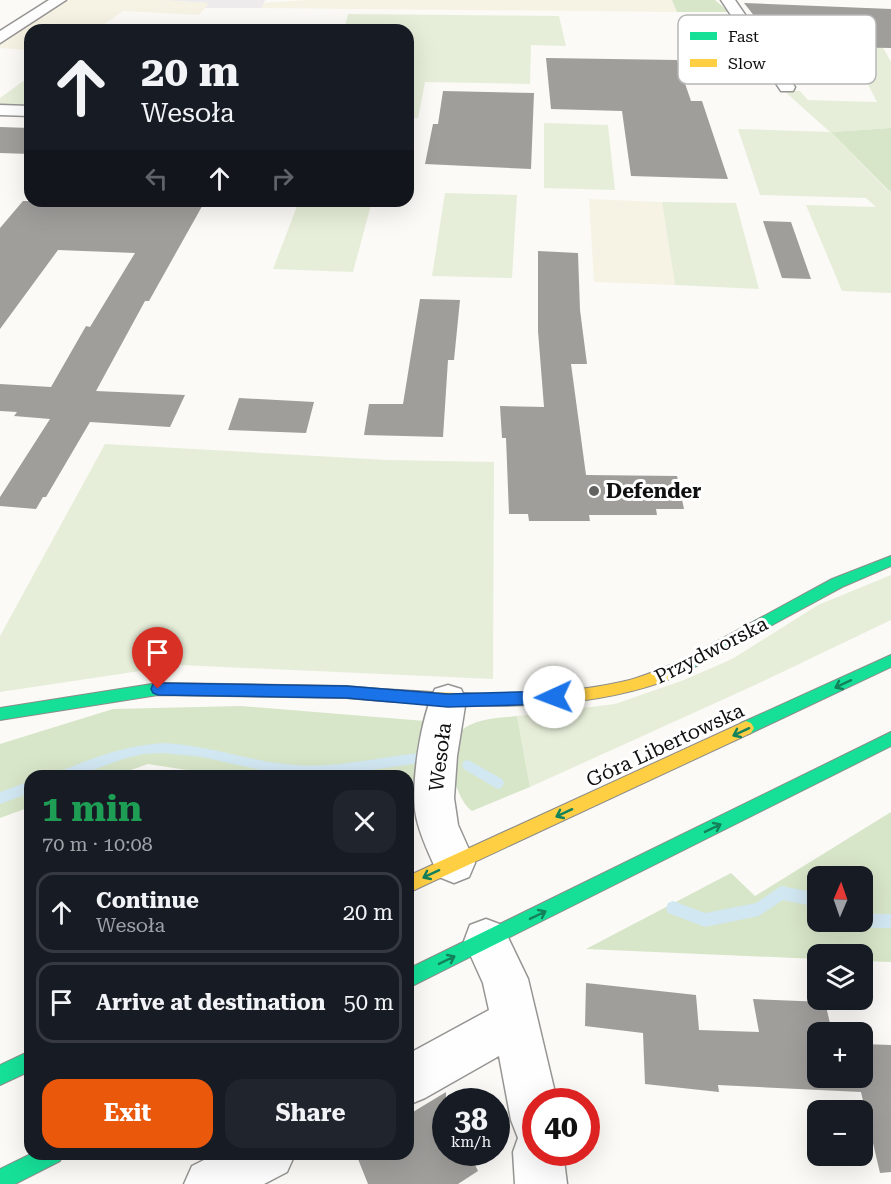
<!DOCTYPE html>
<html lang="en">
<head>
<meta charset="utf-8">
<style>
  :root { --surface:#171b24; --page:#20242c; --text:#f1f3f6; --muted:#9ea1a6; --line:#363941; --accent:#ea580c }
  body { margin:0; font-family:"Roboto Serif",serif; background:var(--page); color:var(--text); height:100vh; display:flex; flex-direction:column; font-size:22px; white-space:nowrap }
  * { box-sizing:border-box; margin:0 }
  p { font-size:20px; color:var(--muted) }
  .icon { flex:none; width:33px; height:33px; fill:none; stroke:currentColor; stroke-width:2; stroke-linecap:round; stroke-linejoin:round }
  .map { position:relative; flex:1; overflow:hidden }
  .side { position:absolute; left:24px; top:770px; width:390px; height:390px; display:flex; flex-direction:column; background:var(--surface); border-radius:18px; box-shadow:0 6px 24px #0002 }
  .side>* { flex:none }
  .hud { position:absolute; left:24px; top:24px; width:390px; height:183px; border-radius:18px; box-shadow:0 6px 24px #0002; background:#171b24; color:var(--text); overflow:hidden }
  .needle { width:39px; rotate:2deg }
  .controls { position:absolute; left:807px; top:866px; display:grid; gap:12px }
  .controls a { display:grid; place-items:center; width:66px; height:66px; border-radius:12px; background:var(--surface); box-shadow:0 6px 24px #0002; font-size:30px }
  .speed { position:absolute; left:432px; top:1088px; display:flex; gap:12px; font-size:30px; font-weight:700; text-align:center }
  .speed>* { display:grid; place-content:center; width:78px; height:78px; border-radius:50%; background:var(--surface); box-shadow:0 6px 24px #0002; line-height:1 }
  .speed small { font-size:15px; font-weight:400 }
  .speed .limit { border:9px solid #d22; background:#fff; color:#111 }
  .pin { position:absolute; display:grid; place-items:center; width:51px; height:51px; color:#fff; margin:-62px -26px; border-radius:50% 50% 50% 0; rotate:-45deg; box-shadow:0 0 6px #0007 }
  .pin .icon { rotate:45deg }
  .me { position:absolute; width:66px; margin:-33px; rotate:268deg; stroke-linejoin:round; filter:drop-shadow(0 0 4px #0008) }
  .turn { display:flex; align-items:center; gap:21px; height:126px; padding:0 18px; font-size:27px }
  .turn .icon { width:78px; height:78px; stroke-width:2.5 }
  .turn b { display:block; font-size:42px; line-height:51px }
  .lanes { display:flex; align-items:center; height:57px; padding:0 18px; background:#0003; justify-content:center; gap:30px; direction:ltr }
  .lanes .off { opacity:.35 }
  .round { display:grid; place-items:center; flex:none; width:63px; height:63px; border-radius:18px; background:var(--page) }
  .overview { display:flex; align-items:center; justify-content:space-between; height:102px; padding:0 18px }
  h1 { font-size:36px; font-weight:700; line-height:45px; color:#1e9e55 }
  .button { display:flex; gap:12px; margin-top:auto; padding:12px 18px }
  .button a { flex:1; height:69px; border-radius:18px; background:var(--accent); color:#fff; font-size:24px; font-weight:700; line-height:69px; text-align:center }
  .button a+a { background:var(--page); color:var(--text) }
  ul { padding:0; list-style:none }
  li { display:flex; align-items:center; gap:18px; height:81px; margin:0 12px 9px; padding:0 6px; border:3px solid var(--line); border-radius:18px }
  li div { flex:1 }
  li b { display:block; font-size:22px }
  li em { font-style:normal }
  .map>svg:first-child { display:block }
  .industrial { fill:#eeebec }
  .farmland { fill:#f6f3e4 }
  .green { fill:#e6eed9 }
  .forest { fill:#d7e5c8; fill-rule:evenodd }
  .lines { fill:none; stroke-linecap:round; stroke-linejoin:round }
  .stream { fill:#d1e7f1; fill-rule:evenodd }
  .building { fill:#9f9e9b }
  .street-casing { stroke:#969594; stroke-width:3 }
  .fast-casing { stroke:#8c8c8a; stroke-width:2 }
  .slow-casing { stroke:#8c8c8a; stroke-width:2 }
  .street { fill:#fefefe; fill-rule:evenodd }
  .fast { fill:#16e098; fill-rule:evenodd }
  .slow { fill:#ffcf43; fill-rule:evenodd }
  .oneway { stroke:#13825b }
  .route { fill:#1a73e8; stroke:#114b97; stroke-width:1.5 }
  .poi-dot { fill:#626260; stroke:#fff; stroke-width:2 }
  .labels { text-anchor:middle; stroke-width:6; stroke-linejoin:round; paint-order:stroke }
  .poi-label { font-size:20px; font-weight:bold; fill:#101010; stroke:#fff; text-anchor:start }
  .street-label { font-size:20px; fill:#101010; stroke:#fff }
  .key { fill:#fff; stroke:#b7b7b7; stroke-width:1.5 }
  .key-label { font-size:16px; fill:#101010 }
</style>
</head>
<body>
<div class="map">
<svg width="891" height="1184" viewBox="0 0 891 1184">
  <rect width="100%" height="100%" fill="#fbfaf6"/>
  <path class="industrial" d="M159,0h106l-3,8h-57l3,-5z"/>
  <path class="farmland" d="M67,0h92l50,3 -10,12 -76,-4 -27,19h-66v20l-30,-2v-4z
    M305,0h367l5,12 -415,-4 2,-5z
    M589,199l73,3 13,83 -81,-3z"/>
  <path class="green" d="M348,14l211,2 7,30 -35,-1 -1,39 -105,-2 -7,36h-10v-88h-64z
    M848,45l34,1 9,16v66l-60,4 56,58 4,1v102l-49,-2 -36,-86 70,2 -10,-9 -106,-3 -22,-66 92,3 -47,-42 17,1 8,9 69,2z
    M30,76v31h-30v-9z
    M544,123l64,2 7,65 -71,-2z
    M445,193l72,2 -5,83 -80,-2z
    M299,201h73l-19,71 -80,-3z
    M662,202l74,1 23,86 -84,-4z
    M105,444l283,16 106,2 -1,217 -313,-14 -180,27v-56z
    M891,575v45l-136,65 -225,102 -13,-71 98,-12 69,-24 48,-21 86,-54z"/>
  <path class="forest" d="M672,0h43l14,12h-52z
    M891,128v63l-3,-1 -57,-58z
    M241,706l184,15 -7,59 -10,1v-5h-183l-77,-12 -31,11 -87,1v31l-30,11v-74l113,-35z
    M517,716l13,71 -58,24c-20,-15 -30,-70 -6,-84 15,-9 34,-9 51,-11z
    M891,812v150l-28,-1 -1,-7h-44l-1,5 -231,-10 145,-76 24,23zM818,876h44v45h-44z"/>
  <g class="lines">
    <path class="stream" d="M163,743c45,2 88,19 133,22 41,3 83,-8 124,-12l4,1 2,4 -2,4 -4,1 -90,13h-42l-86,-19 -39,-4 -19,1 -21,5 -46,17h-21l2,-4c35,-14 68,-27 105,-29z
      M468,760l34,19 2,4 -2,4 -4,2 -4,-2 -30,-18 -2,-4 2,-4z
      M30,781v12l-30,11v-12z
      M781,886l37,7v14l-35,-7 -24,16 -54,11 -37,-14 -2,-5 2,-5 5,-2 32,12 51,-10z
      M862,914h29v14h-32l-5,-2 -2,-5h10z"/>
  </g>
  <path class="building" d="M744,3l147,6v39l-56,-1 9,12h-19l21,21 -36,2 -57,-62 2,-3z
    M546,58l131,2 14,41h11l26,78 -97,-3 -9,-65 -71,-2z
    M443,91l91,2 -3,76 -106,-5 8,-40h5z
    M0,127l30,1v26l-30,-1z
    M23,201h182l-56,100h-4l-49,90 89,4 -15,32 -80,-5 -44,75h-3l-7,12 -36,-3v-9l50,-78 -36,-3 3,-4 -17,-1v-27l51,3 35,-61 4,1 45,-74 -77,-3 -58,79v-101z
    M763,221l28,1 20,57 -29,-1z
    M538,251l40,2 2,57 7,54h-16l15,111 91,1 7,33h-28l1,6h-68l1,6h-61l-1,-7h-19l-3,-76h-4l-2,-32 44,1 -6,-76z
    M420,299l40,1 -6,60h-6l-5,77 -79,-2 5,-31h34z
    M239,398l75,4 -8,31 -78,-3z
    M586,983l110,12 3,35 60,2 -6,-33 72,3 7,30h-14v45h44v-33l29,1v127l-11,1 -19,-81 -143,-7 1,7 -74,-8 -2,-51 -58,-7z
    M446,1092v60h23l9,19 -20,13h-90l-12,-30h52v-39z"/>
  <g class="lines">
    <defs>
      <path id="street" d="M49,0h17l-66,43v-12z
        M721,0h14l60,87 -2,4h-12z
        M0,105l30,1v10l-30,-1z
        M448,685l13,4 5,11 -9,56 -3,42 4,27 17,38 -6,14 -15,6 -15,-6c-8,-20 -19,-40 -23,-61 -6,-30 5,-99 19,-127z
        M486,919l16,6 26,54 29,122h-21v51h27l4,32h-52l-2,-32 5,-14 -7,-18 -12,-64 -74,42 -17,7v-51l81,-44 -6,-27 -19,-42 6,-16z
        M216,1154h79l-8,18 -23,12h-80l8,-18z"/>
      <path id="fast" d="M891,556v10l-49,21 -151,82 -5,2 -5,-2 -2,-4 2,-4 151,-82z
        M891,655v12l-140,66 -5,2 -5,-2 -3,-5 3,-5z
        M158,683l188,3 35,3 5,2 2,4 -2,4 -5,2 -35,-3 -188,-3 -158,25v-12z
        M891,732v14l-483,242v-19z
        M30,1051v20l-30,14v-20z
        M31,1154h32l-3,7 -45,23h-15v-15z"/>
      <path id="slow" d="M686,659l5,2 2,4c-4,9 -22,13 -31,17 -89,31 -189,25 -281,19l-5,-2 -2,-4 2,-4 5,-2c78,5 162,10 240,-7 23,-5 43,-15 65,-23z
        M746,721l5,2 3,5 -3,5 -343,160v-17z"/>
    </defs>
    <use href="#street" class="street-casing"/>
    <use href="#fast" class="fast-casing"/>
    <use href="#slow" class="slow-casing"/>
    <use href="#street" class="street"/>
    <use href="#fast" class="fast"/>
    <use href="#slow" class="slow"/>
  </g>
  <defs><path id="oneway-shaft" d="M-6 0H5M1.5-3L5.5 0L1.5 3" fill="none" stroke-width="1.6" stroke-linecap="round" stroke-linejoin="round" transform="scale(1.5)"/></defs>
  <g class="oneway">
    <use href="#oneway-shaft" transform="translate(843 684) rotate(155)"/>
    <use href="#oneway-shaft" transform="translate(741 732) rotate(155)"/>
    <use href="#oneway-shaft" transform="translate(564 813) rotate(155)"/>
    <use href="#oneway-shaft" transform="translate(713 828) rotate(-26)"/>
    <use href="#oneway-shaft" transform="translate(431 874) rotate(155)"/>
    <use href="#oneway-shaft" transform="translate(538 915) rotate(-26)"/>
    <use href="#oneway-shaft" transform="translate(447 960) rotate(-26)"/>
  </g>
  <path class="route" d="M158,683l188,3 102,8 106,-3 6,2 2,4 -2,5 -6,2 -106,3 -102,-9 -188,-3 -5,-2 -2,-4 2,-5z"/>
  <circle class="poi-dot" cx="594" cy="491" r="6"/>
  <g class="labels">
    <g class="poi-label">
      <text x="606" y="498">Defender</text>
    </g>
    <g class="street-label">
      <text transform="translate(711 650) rotate(-27)" y="7">Przydworska</text>
      <text transform="translate(665 745) rotate(-25)" y="7">Góra Libertowska</text>
      <text transform="translate(440 757) rotate(-83)" y="7">Wesoła</text>
    </g>
  </g>
  <rect x="678" y="15" width="198" height="69" rx="9" class="key"/>
  <rect x="690" y="32" width="27" height="8" fill="#16e098"/>
  <rect x="690" y="59" width="27" height="8" fill="#ffcf43"/>
  <g class="key-label">
    <text x="728" y="42">Fast</text>
    <text x="728" y="69">Slow</text>
  </g>
</svg>
<div class="controls">
<a><svg class="needle" viewBox="-14 -14 28 28"><path d="M0-13l5 13h-10z" fill="#e53935"/><path d="M0 13l5-13h-10z" fill="#9ea1a6"/></svg></a>
<a><svg class="icon" aria-label="layers" viewBox="0 0 24 24"><path d="M12 4l9 5-9 5-9-5zM3 14l9 5 9-5"/></svg></a>
<a>+</a>
<a>−</a>
</div>
<div class="speed"><div>38<small>km/h</small></div><div class="limit">40</div></div>
<div class="pin" style="left:158px;top:689px;background:#d93025"><svg class="icon" aria-label="arrive" viewBox="0 0 24 24"><path d="M6 21V4h12l-3 4 3 4H6"/></svg></div>
<svg class="me" style="left:554px;top:697px" viewBox="-20 -20 40 40"><circle r="19" fill="#fff"/><path d="M0-13L10 11 0 6-10 11z" fill="#1a73e8"/></svg>
<div class="hud">
<div class="turn"><svg class="icon" aria-label="ahead" viewBox="0 0 24 24"><path d="M12 20V5M6 11l6-6 6 6"/></svg><div><b>20 m</b>Wesoła</div></div>
<div class="lanes"><svg class="icon off" aria-label="left" viewBox="0 0 24 24"><path d="M17 20v-9H6M10 6l-5 5 5 5"/></svg><svg class="icon" aria-label="ahead" viewBox="0 0 24 24"><path d="M12 20V5M6 11l6-6 6 6"/></svg><svg class="icon off" aria-label="right" viewBox="0 0 24 24"><path d="M7 20v-9h11M14 6l5 5-5 5"/></svg></div>
</div>
<section class="side">
<div class="overview"><div><h1>1 min</h1><p>70 m · 10:08</p></div><a class="round"><svg class="icon" aria-label="close" viewBox="0 0 24 24"><path d="M6 6l12 12M18 6L6 18"/></svg></a></div>
<ul>
<li><svg class="icon" aria-label="ahead" viewBox="0 0 24 24"><path d="M12 20V5M6 11l6-6 6 6"/></svg><div><b>Continue</b><p>Wesoła</p></div><em>20 m</em></li>
<li><svg class="icon" aria-label="arrive" viewBox="0 0 24 24"><path d="M6 21V4h12l-3 4 3 4H6"/></svg><div><b>Arrive at destination</b></div><em>50 m</em></li>
</ul>
<div class="button"><a>Exit</a><a>Share</a></div>
</section>
</div>
</body>
</html>
